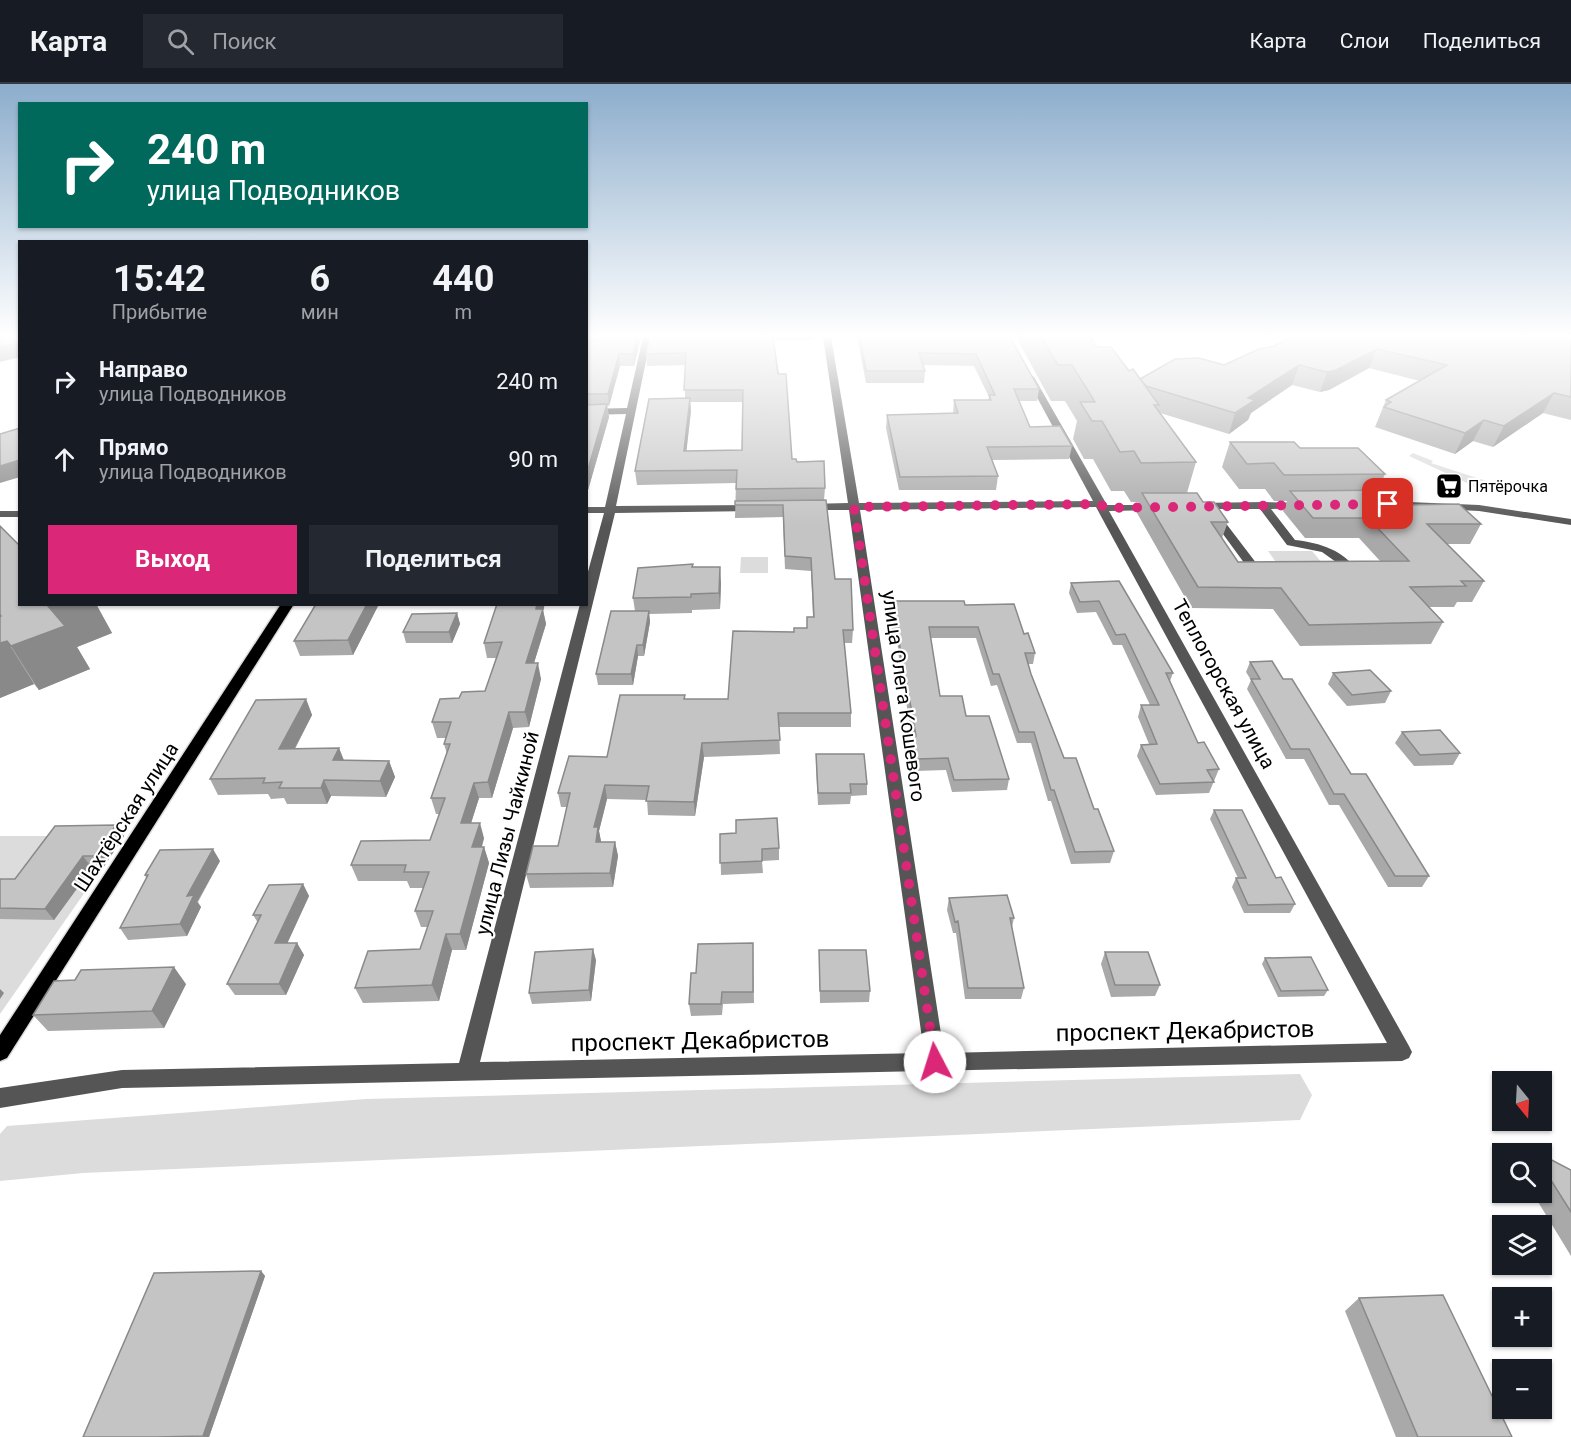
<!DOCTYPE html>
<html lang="ru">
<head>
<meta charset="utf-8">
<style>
  :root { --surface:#171b24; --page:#242831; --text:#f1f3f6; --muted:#9ea1a6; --line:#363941; --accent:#db2777 }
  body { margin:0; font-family:Roboto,sans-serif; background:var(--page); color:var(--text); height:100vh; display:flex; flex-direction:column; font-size:22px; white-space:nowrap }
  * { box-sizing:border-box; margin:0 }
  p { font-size:20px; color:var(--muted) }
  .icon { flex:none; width:33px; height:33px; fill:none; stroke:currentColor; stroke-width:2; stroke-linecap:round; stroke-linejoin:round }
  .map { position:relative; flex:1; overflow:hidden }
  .drawer { position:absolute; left:18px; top:156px; width:570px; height:366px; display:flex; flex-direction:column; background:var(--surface); border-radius:0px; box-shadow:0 2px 4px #0004 }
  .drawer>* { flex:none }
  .top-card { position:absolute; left:18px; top:18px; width:570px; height:126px; border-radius:0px; box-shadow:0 2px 4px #0004; background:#00695c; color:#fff; overflow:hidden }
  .needle { width:39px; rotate:162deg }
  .buttons { position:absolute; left:1492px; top:987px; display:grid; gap:12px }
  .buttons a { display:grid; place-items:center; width:60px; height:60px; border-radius:0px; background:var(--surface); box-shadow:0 2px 4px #0004; font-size:30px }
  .pin { position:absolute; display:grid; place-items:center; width:51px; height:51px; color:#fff; margin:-26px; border-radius:12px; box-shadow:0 3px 9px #0006 }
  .me { position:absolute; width:66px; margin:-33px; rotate:355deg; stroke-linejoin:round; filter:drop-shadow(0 0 4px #0008) }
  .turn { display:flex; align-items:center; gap:21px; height:126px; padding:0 30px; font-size:27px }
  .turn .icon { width:78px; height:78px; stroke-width:2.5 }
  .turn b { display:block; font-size:42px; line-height:51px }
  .eta { display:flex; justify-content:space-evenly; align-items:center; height:102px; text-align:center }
  .eta b { font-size:36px; font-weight:700; line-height:42px }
  .action { display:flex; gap:12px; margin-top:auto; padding:12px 30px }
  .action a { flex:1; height:69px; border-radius:0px; background:var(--accent); color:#fff; font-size:24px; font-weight:700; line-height:69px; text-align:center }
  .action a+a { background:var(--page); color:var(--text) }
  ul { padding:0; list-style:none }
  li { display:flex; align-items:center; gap:18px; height:78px; padding:0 30px }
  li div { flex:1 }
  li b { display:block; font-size:22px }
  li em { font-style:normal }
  header { display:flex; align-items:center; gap:36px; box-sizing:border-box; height:84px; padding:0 30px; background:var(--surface); border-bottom:2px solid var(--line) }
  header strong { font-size:28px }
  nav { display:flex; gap:33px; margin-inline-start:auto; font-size:21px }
  .search { width:420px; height:54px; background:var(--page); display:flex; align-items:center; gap:15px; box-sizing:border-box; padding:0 21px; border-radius:0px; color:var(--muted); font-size:22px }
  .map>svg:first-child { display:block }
  .green { fill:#dcdcdc }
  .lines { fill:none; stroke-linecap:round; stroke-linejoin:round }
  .major-casing { stroke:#dbdbdb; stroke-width:3 }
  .minor { fill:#555; fill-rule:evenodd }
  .major { fill:#000; fill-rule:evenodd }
  .wall { fill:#a9a9a9; fill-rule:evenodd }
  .shaded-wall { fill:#898989 }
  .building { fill:#c4c4c4; stroke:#898989; stroke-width:1.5 }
  .route { stroke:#db2777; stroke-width:10; stroke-dasharray:0 18 }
  .labels { text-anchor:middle; stroke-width:4.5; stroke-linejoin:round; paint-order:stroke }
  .far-poi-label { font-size:16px; fill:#000; stroke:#fff; text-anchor:start }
  .street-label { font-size:20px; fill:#000; stroke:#fff }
  .near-street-label { font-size:24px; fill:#000; stroke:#fff }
</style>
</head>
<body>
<header>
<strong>Карта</strong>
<div class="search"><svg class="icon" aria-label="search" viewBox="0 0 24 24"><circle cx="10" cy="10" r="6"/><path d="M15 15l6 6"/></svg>Поиск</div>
<nav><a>Карта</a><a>Слои</a><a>Поделиться</a></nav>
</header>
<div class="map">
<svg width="1571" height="1353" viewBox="0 0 1571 1353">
  <rect width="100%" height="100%" fill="#fff"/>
  <path class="green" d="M1413,369l20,8 -2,2 83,27h-32l-73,-34z
    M1268,467h44l11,13 -45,1z
    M741,473h27v16h-28z
    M0,752h124l-124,178z
    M1300,990l12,21 -12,25 -1217,53 -83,8v-47l7,-8 359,-27z"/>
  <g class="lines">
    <defs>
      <path id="major" d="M281,520h13l-287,454 -7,3v-26z"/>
    </defs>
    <use href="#major" class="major-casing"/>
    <path class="minor" d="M643,253h8l-35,169 138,-1 5,3 -5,3 -139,2 -135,549 444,-9 -75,-543h-41l-5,-3 5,-3 40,-1 -25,-166h8l28,166 234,-2 -67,-124 4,-3 4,3 73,128h55l1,2 -5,3 -49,1 300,535 3,6 -3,6 -7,3 -1280,27 -122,20v-20l122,-18 337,-7 121,-459h6v-25l18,-66h-18v-6h19l21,-93 -40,1v-6l41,-1zM1096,423l291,536 -443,10 -84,-543z
      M1386,417l93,4 92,14v6l-92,-14 -97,-5v-4z
      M1263,418l46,1 1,2 -5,3 -34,1 24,31c26,3 48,10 64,32l-2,3h-16l-2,-3 5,-3 -1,-2 -21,-15 -35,-7 -27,-36h-63l-5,-3 5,-3z
      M0,427h20v6h-20z
      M1214,428l4,1 42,55 8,1v6h-15l-44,-60z"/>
    <use href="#major" class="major"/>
  </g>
  <path class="wall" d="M604,253h37l-7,29h-14l-11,40h-2l2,11 -23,80v-158h17z
    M650,253h171h-8v3l-39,1 18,118 5,3 28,26 -1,12 11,79 18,51 -1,13h-8l7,70v14h-72l1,27 -76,3 -9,59 -47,-1 -1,-15 -40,-1 -8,32 2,11h14l3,14 -5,31 -83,1 -4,-14 32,-28 9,-39h-6l-3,-14 49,-36 78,-62v4h43l66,-67 13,-4v-11h6l-2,-46 -26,-2 -2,-52 -48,1 1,-35 -99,2 -2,-14 50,-73v-33l-38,1 -1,-12zM690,318h53l-1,48 -56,1 5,-40z
    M857,253h153l29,52 -2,12h-18l11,26 42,19 -3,13 -77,1 6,16 -2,14h-97l-13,-62 1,-13 66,-2 1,-13h34l1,-3 -15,-31 -51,-1 2,6 -1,12h-58z
    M1016,253h74l7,10 43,32 84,-14 35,-16 312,-12v83l-28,-7 -50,34 -20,-6 -18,13 -80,-27 11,-27 34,-19 -51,-13 -40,22 -9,2 -28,-7 -41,28 -3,7 -19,14 -69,-21 36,49 -9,31 16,9 25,20 -6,16 16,24h143l-22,-24h-54l-22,-27 4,-10h-13l-9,-12h-26l-17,-22 8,-25 70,6 85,26 -7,16 29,15 74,19 -11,20h-23l37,37 -12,21h-15l-3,5h-25l14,15 -12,22 -131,2 -27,-37 -82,-1 -54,-95 2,-11h-8l-7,-11h-13l-18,-32h-9l-11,-20 4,-18 -12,-20h-14z
    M0,442l20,78h76l16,29 -35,14 13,22 -51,21 -5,-6 -34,14z
    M693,483l28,16 -1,26 -28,1v3l-43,1 1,8 -6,34h-6l-5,29h-35l-2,-11 39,-63 -2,-13z
    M1119,497l54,92 -3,8 28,62 21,26 -10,24 -53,2 -19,-39 4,-11 8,-1 -11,-27 3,-12h9l-28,-60h-9l-17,-33 -19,1 -8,-20 2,-10z
    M890,517l75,4 59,29 11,19 -2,11h-5l3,10 33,84 30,51 20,42 -4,12 -39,1 -20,-63h-3l-17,-58h-14l-20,-58 -6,1 -15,-48h-45l9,58 26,20 43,63 -2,11 -55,2 -6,-22 -31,1 -5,-24 2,-11 -8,-46h-2l-5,-52h-4l-4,-26z
    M316,520h63l-26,51 -53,1 -6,-15z
    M497,520h48l-2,6 3,14 -12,39 7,16 -12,48 -16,1 -21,70h-13l-8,25 13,15 -2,9h2l5,16 -23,87h-14l-13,51 -76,2 -8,-15 65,-39 8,-22h-7l-6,-16 8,-23h-13l-3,-7h-49l-7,-16 79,-25 10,-26h-4l-5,-16 16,-44 -3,-10 2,-6h-9l-5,-16 27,-24 26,-7 11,-33h-9l-3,-15z
    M457,529l3,11 -8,19h-46l-3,-11z
    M1250,578l33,17 68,95 78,102 -7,11h-34l-49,-82h-10l-25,-46h-18l-39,-70 4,-9 -5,-8z
    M1333,589l58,18 -6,12 -38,3 -19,-22z
    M306,615l6,16 -17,34 44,-1 5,12 45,1 6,16 -9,20 -55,-1 -4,8h-40l-3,-6 -13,1 -3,-5 -50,1 -8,-16z
    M1402,648l58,21 -7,12 -39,1 -19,-23z
    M816,670l51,30v11l-16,1 -1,8 -32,1 -2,-39z
    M1214,726l62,68 19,26 -5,9h-46l-12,-26 4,-9h2l-28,-59z
    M116,741l8,11 -21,32h-11l-38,52 -54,-1v-40h15z
    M720,750l59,14v12l-17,1 1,12 -42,2z
    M220,777l-22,41 3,5 -14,29 -59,4 -8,-12 26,-50 -1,-3z
    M303,800l6,12 -22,47h10l7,12 -18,40h-51l-8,-11 31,-61 -5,-8z
    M949,814l65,20 -2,9 12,61 -3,11h-56l-9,-66h-3l-6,-23z
    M753,859l1,60 -31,1 -1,11 -31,1 -2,-12 7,-31z
    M819,866l51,41 -1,11 -49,1z
    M1105,868l55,33 -5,11 -44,1 -10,-33z
    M1265,874l63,32 -4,6 -46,1 -16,-33z
    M596,876l-5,41 -59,3 -3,-11z
    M186,900l-22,44 -116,3 -15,-16z
    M1531,1065l9,5h-14z
    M1542,1071l29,15v86l-39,-64h10z
    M261,1187l4,5 -56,161h-126z
    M1359,1214l153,139h-116l-51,-126z"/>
  <path class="shaded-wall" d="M637,253h4l-7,29 -1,-12z
    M18,259l2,2v12l-20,5v-15z
    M1377,265l-8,19 -40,22 -9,2 7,-20z
    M619,270l1,12 -11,40 -1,-12z
    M1299,281l-7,20 -41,28 -3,7 -19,14 6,-21 13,-15z
    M1554,309l-11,20 -50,34 11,-21z
    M690,314l1,13 -6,53 -1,-13z
    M607,320l2,13 -23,80v-21z
    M1484,336l-11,21 -18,13 10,-21z
    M20,376v17l-20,6v-17z
    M720,483l1,16 -1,26 -1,-16z
    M50,520h46l16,29 -35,14 13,22 -51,21 -28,-44 37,-40z
    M367,520h12l-26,51 -5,-15z
    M537,520h8l-2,6 3,14 -17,55 -3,-16z
    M649,527l1,11 -6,34 -1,-11z
    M457,529l3,11 -8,19 -3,-11z
    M7,557l27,43 -34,14v-55z
    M637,561l1,11 -5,29 -2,-11z
    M538,579l3,16 -12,48 -4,-15z
    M306,615l6,16 -26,50 -7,-16z
    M509,628l4,16 -21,70 -4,-16z
    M702,659l2,14 -9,59 -1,-14z
    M339,664l6,16 -12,-4z
    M389,677l6,16 -9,20 -6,-16z
    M324,696l7,16 -4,8 -6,-16z
    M474,699l5,15 -13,41 -5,-16z
    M605,701l2,14 -8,32 2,10 -3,15 -4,-29z
    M480,739l4,15 -7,25 -5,-16z
    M116,741l8,11 -21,32 -8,-12z
    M615,758l3,14 -5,31 -3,-14z
    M484,763l5,16 -23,87 -6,-16z
    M213,765l7,12 -23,41 4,5 -14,29 -7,-12 7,-28z
    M83,772l9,12 -38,52 -9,-11z
    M303,800l6,12 -27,59 -7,-12z
    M446,850l6,16 -13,51 -7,-16z
    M297,859l7,12 -18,40 -7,-11z
    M593,865l3,11 -5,41 -2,-11z
    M174,883l12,17 -22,44 -12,-17z
    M0,905l4,4 -4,6z
    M261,1187l4,5 -56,161h-5l-1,-1z"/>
  <path class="building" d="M0,253h11l7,6 -18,4z
    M604,253h33l-4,17h-14l-11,40h-22v-55h17z
    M650,253h123l5,37h8l6,85h4l1,3 27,-1 1,27 -89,1 1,-19 -102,1 14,-72 41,-1 -6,53 58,-1 1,-60h-59l2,-37 -40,1z
    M860,253h150l29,52h-25l16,38 30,-1 12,20 -85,1 11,29 -98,1 -13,-62 71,-2 -4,-13h37l-2,-5h6l-19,-41 -57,-1 6,18h-59z
    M1041,253h49l7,10h14l18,24 4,-2 26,36h-5l42,57 -55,1 -7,-12 -14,1 -18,-31h-10l-12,-19h15l-23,-37h-14z
    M1290,253h281v60l-17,-4 -50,33 -20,-6 -19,13 -81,-26 7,-5 -5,-2 61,-35 -70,-16 -41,21 -9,2 -28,-7 -51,33 7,2 -20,13 -89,-27 -6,-7 35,-20 24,-1 25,7 35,-16 15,-3z
    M607,320l-21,72v-71z
    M20,344v32l-20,6v-32z
    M1230,358h64l6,6h58l27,26 -101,1 -10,-12 -27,1z
    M1392,406l15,15 52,-1 22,20h-54l57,57h-23l5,5 -56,1 33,35 -134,3 -28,-37 -83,-1 -56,-94h55l6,9h11l14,20h-17l27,40 171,-1 -41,-43h-55l-23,-27z
    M826,416l9,79h16l2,51h-10l8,83h-73l2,27 -78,3 -8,59 -48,-1 3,-15 -44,-1 -11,42h4l-2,15h19l-5,31 -84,1 7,-28h25l12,-53h-12l11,-37 38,1 13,-62h65l-1,4h44l5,-68 61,1v-4h13v-11h7l-3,-59 -26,-2 -2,-51h-48v-4z
    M0,442l20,20v58h30l-2,2 17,20 -54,20 -4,-5 -7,2v-26l1,-1 -1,-2z
    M693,480l-1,3h28l-1,26 -28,1v3l-58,1 5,-30z
    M1119,497l54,92h-7l32,70 6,-1 15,27 -12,1 7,12 -54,2 -19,-39 16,-1 -16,-39h18l-34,-71 -9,1 -17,-34 -19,1 -9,-19z
    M890,517h74l1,4 49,-1 10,30 4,-1 7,20h-10l6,21 33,84h12l18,51h4l16,42 -39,1 -21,-62h-3l-17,-58h-15l-20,-58h-6l-15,-47h-49l11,69h22l4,20h23l20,63 -55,1 -6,-22 -31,1 -5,-23h4l-10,-57h-3l-5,-52h-4z
    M316,520h51l-19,36 -54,1z
    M497,520h40l-1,5h7l-17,54h12l-13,49h-16l-21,70 -14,1 -13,40h19l-8,24h12l-24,87h-14l-14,51 -77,3 13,-37 52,-2 13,-38h-18l14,-39h-25l2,-7h-55l10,-24 69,-1 15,-42h-14l19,-54h-6l7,-22h-19l8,-23 19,-1 3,-6 23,-1 17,-49 -18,1z
    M611,527h38l-6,34h-6l-6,29h-35z
    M457,529l-8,19h-46l9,-18z
    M1272,577l11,18h9l59,95h15l63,102h-34l-51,-82h-10l-25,-45h-18l-40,-70h9l-10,-17z
    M1370,586l21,21 -39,4 -19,-22z
    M306,615l-27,50 60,-1 -6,12 56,1 -9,20 -56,-1 -3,8h-42l3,-6 -19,1 2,-5 -55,1 46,-79z
    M1440,646l20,23 -40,2 -18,-23z
    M816,670h48l3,30h-17l1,9h-33z
    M1214,726h28l34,68 5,-1 14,27 -47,1 -12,-27h10z
    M777,734l2,30 -17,1v12l-42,2v-29l16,-1v-13z
    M116,741l-21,31h-12l-38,53 -45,-1v-29h15l40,-53z
    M213,765l-26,47 7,-1 -14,29 -60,4 28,-53h-3l15,-25z
    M303,800l-28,59h22l-18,41h-52l34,-69h-8l16,-30z
    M1007,811l7,23h-4l14,70h-56l-10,-67 -3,1 -6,-24z
    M753,859v49h-31l-1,12h-32l2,-31h5l2,-29z
    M593,865l-4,41 -60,3 6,-41z
    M819,866h47l4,41h-50z
    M1105,868h43l12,33h-45z
    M1311,873l17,33 -47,1 -16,-33z
    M174,883l-22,44 -119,4 21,-34 21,-1 6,-10z
    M1531,1065l9,5h-6z
    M1542,1071l29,15v42l-29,-46z
    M261,1187l-58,165 -46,1h-74l71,-164z
    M1443,1211l69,142h-94l-59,-139z"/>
  <linearGradient id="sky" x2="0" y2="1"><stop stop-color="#8cadcc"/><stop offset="0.57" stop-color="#fff"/><stop offset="1" stop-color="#fff" stop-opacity="0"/></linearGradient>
  <rect width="1571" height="442" fill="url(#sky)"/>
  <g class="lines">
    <path class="route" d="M935,978l-81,-555 247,-3 3,4 284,-4"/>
  </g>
  <defs>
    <symbol id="supermarket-square" viewBox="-11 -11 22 22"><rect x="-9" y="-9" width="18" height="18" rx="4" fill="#000" stroke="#fff"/><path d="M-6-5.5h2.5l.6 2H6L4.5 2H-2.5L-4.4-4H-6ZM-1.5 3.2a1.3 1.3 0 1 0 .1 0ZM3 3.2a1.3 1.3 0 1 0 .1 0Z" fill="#fff"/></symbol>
  </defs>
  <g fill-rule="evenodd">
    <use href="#supermarket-square" x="1434" y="387" width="30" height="30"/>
  </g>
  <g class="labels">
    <g class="far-poi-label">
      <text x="1468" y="408">Пятёрочка</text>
    </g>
    <g class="street-label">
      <text transform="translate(1224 600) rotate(61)" y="7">Теплогорская улица</text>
      <text transform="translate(904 612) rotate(82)" y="7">улица Олега Кошевого</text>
      <text transform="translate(126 733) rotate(-57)" y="7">Шахтёрская улица</text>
      <text transform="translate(507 749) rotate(-76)" y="7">улица Лизы Чайкиной</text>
    </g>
    <g class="near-street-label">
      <text transform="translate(1185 947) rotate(-1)" y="8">проспект Декабристов</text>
      <text transform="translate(700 957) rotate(-1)" y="8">проспект Декабристов</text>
    </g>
  </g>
</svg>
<div class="buttons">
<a><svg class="needle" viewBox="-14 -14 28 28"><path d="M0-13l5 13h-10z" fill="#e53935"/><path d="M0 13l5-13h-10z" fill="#9ea1a6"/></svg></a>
<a><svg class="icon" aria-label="search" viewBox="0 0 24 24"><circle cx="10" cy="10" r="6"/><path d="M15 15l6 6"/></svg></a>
<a><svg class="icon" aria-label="layers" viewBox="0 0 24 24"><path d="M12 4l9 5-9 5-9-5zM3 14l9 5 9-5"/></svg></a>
<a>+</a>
<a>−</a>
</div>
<div class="pin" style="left:1388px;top:420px;background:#d93025"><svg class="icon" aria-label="arrive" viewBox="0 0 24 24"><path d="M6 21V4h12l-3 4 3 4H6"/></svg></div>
<svg class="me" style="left:935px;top:978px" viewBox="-20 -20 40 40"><circle r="19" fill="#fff"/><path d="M0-13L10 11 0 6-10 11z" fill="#db2777"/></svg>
<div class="top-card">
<div class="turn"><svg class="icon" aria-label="right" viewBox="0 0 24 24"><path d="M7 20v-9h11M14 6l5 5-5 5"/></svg><div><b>240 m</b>улица Подводников</div></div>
</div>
<section class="drawer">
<div class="eta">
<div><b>15:42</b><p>Прибытие</p></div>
<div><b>6</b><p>мин</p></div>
<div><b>440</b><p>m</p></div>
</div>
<ul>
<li><svg class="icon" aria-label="right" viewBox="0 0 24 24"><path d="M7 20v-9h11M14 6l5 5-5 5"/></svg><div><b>Направо</b><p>улица Подводников</p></div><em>240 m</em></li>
<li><svg class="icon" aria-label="ahead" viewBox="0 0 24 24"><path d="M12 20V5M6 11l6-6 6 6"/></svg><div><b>Прямо</b><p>улица Подводников</p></div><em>90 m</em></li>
</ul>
<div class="action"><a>Выход</a><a>Поделиться</a></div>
</section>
</div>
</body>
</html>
